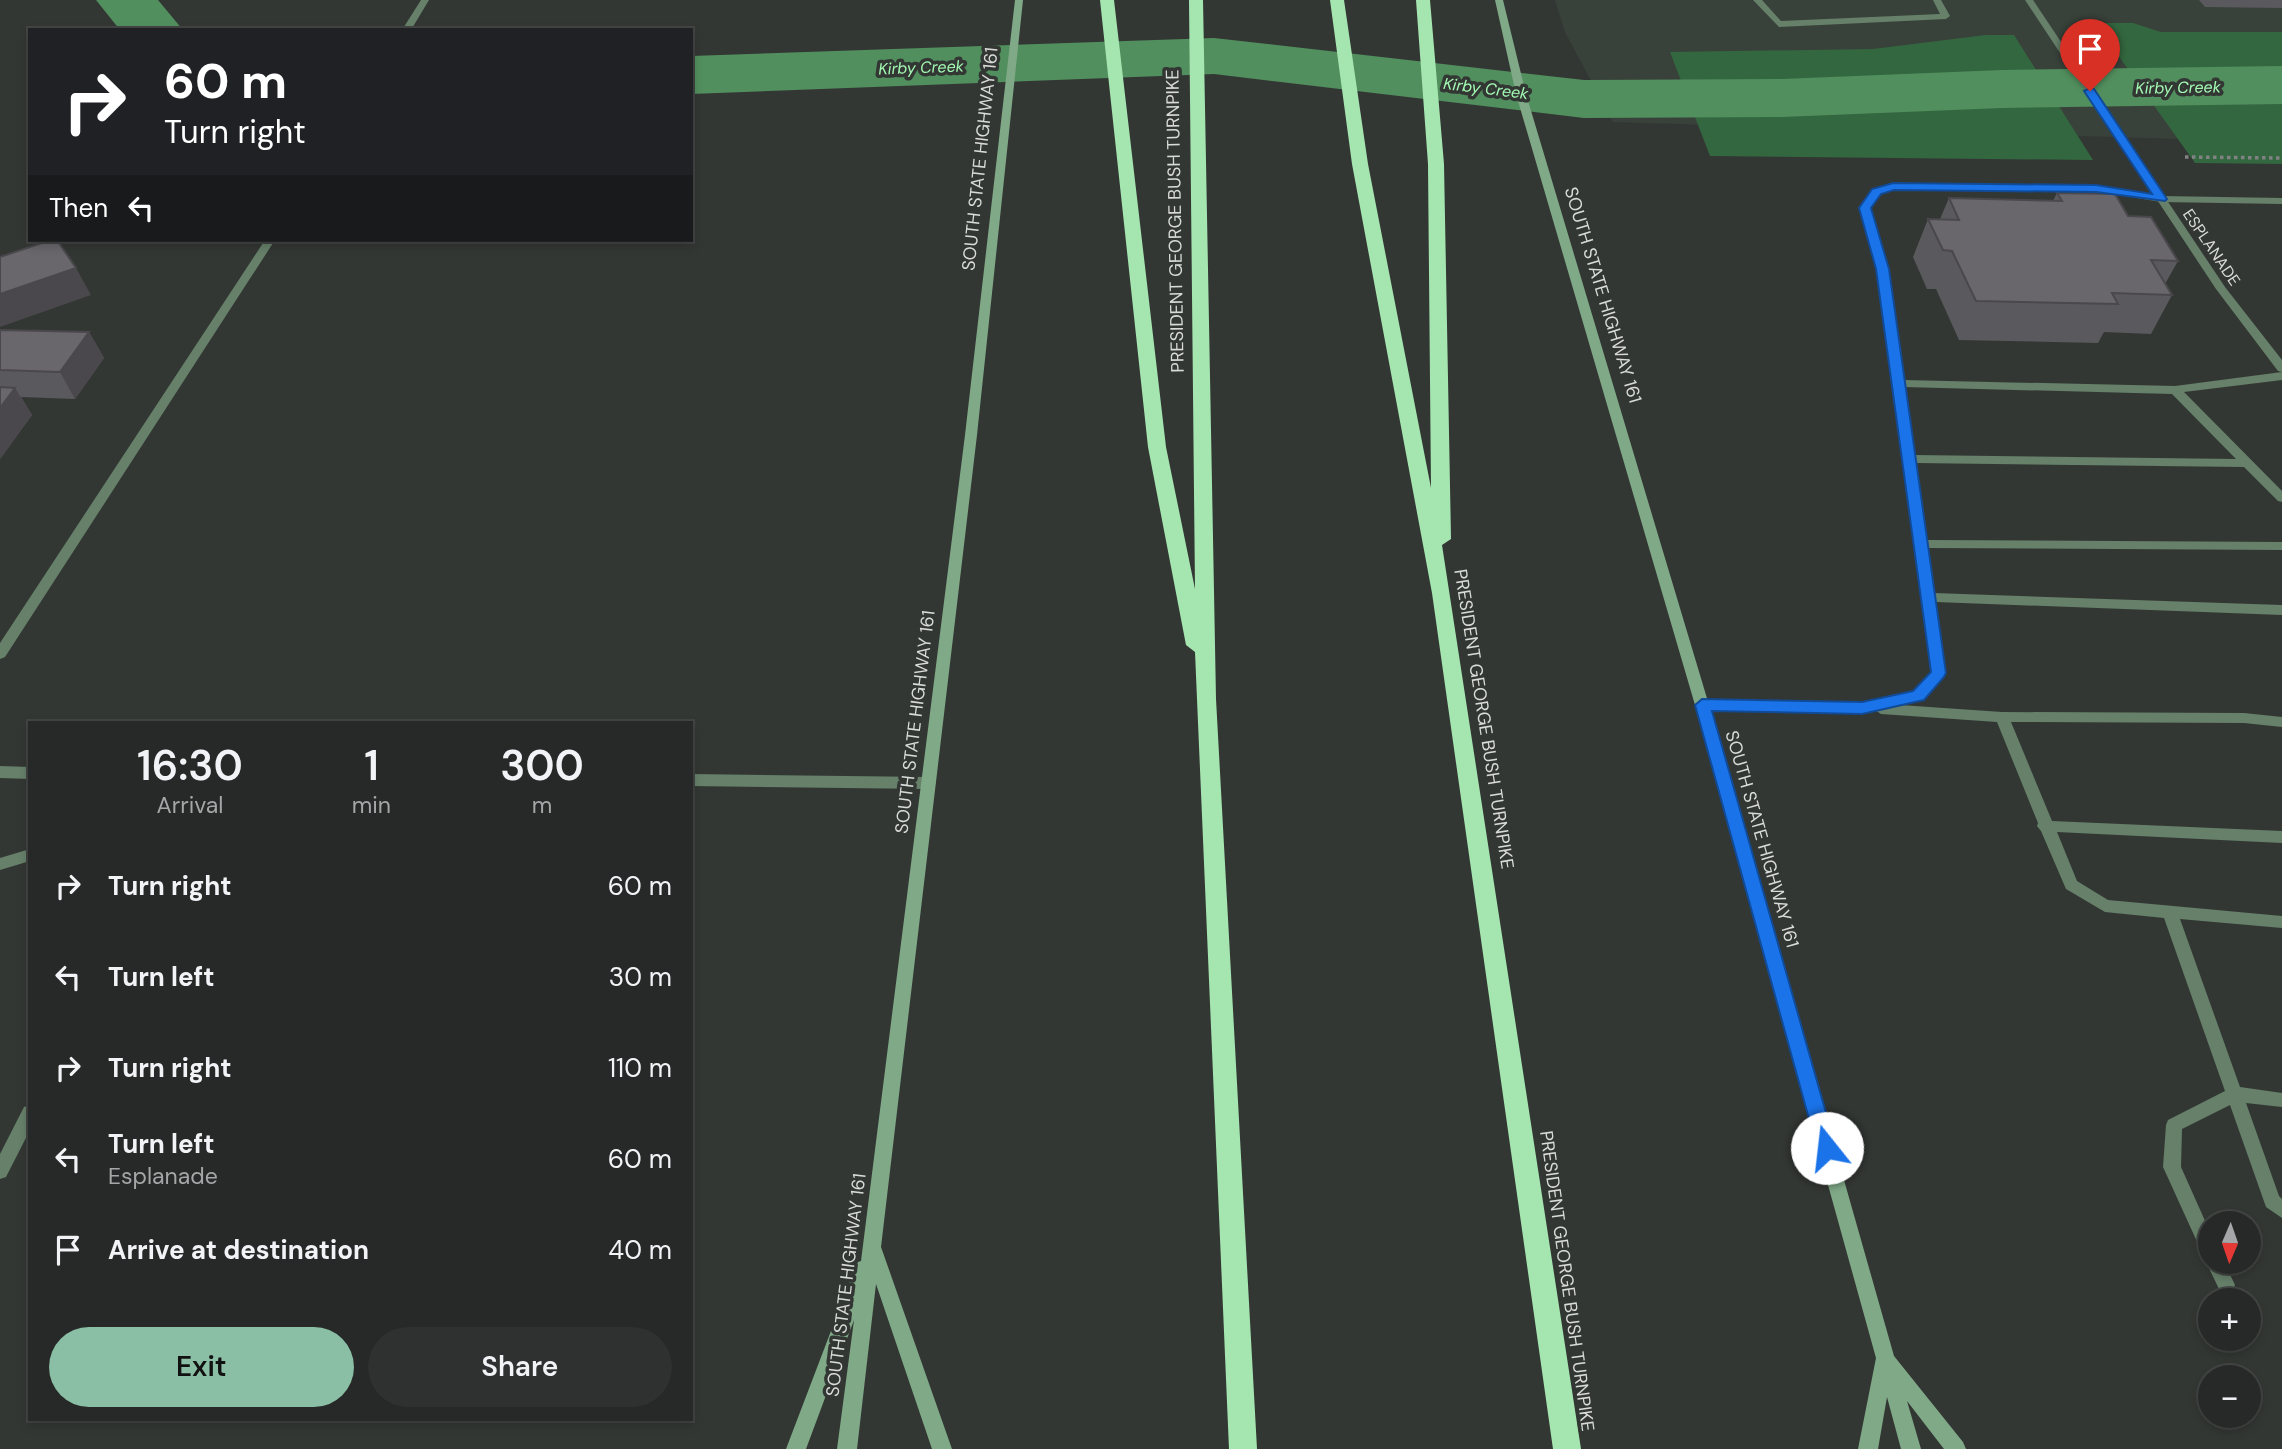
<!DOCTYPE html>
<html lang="en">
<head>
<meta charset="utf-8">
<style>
  :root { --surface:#262927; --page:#2e312f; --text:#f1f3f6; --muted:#a4a6a7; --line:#424544; --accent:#8abfa5 }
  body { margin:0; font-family:"DM Sans",sans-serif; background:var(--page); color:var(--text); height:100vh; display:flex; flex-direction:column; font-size:26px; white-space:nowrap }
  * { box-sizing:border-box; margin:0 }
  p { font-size:23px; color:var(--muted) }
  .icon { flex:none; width:38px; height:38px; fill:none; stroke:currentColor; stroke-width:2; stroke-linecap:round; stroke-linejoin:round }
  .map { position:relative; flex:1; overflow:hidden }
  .sheet { position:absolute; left:28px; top:721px; width:665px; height:700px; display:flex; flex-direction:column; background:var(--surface); border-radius:0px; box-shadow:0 4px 10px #0003,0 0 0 2px var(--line) }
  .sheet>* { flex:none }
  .guide { position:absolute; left:28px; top:28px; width:665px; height:214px; border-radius:0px; box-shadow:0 4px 10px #0003,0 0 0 2px var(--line); background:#202124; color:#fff; overflow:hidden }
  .needle { width:46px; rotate:182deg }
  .fabs { position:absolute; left:2198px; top:1211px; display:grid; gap:14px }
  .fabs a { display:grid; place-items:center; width:63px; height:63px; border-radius:50%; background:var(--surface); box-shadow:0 4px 10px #0003,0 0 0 2px var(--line); font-size:35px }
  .pin { position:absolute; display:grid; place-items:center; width:60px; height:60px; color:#fff; margin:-72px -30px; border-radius:50% 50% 50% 0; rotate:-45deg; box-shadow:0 0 7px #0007 }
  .pin .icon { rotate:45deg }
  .me { position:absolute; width:77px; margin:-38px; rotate:344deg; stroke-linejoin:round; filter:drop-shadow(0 0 5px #0008) }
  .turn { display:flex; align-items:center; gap:24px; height:147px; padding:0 21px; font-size:32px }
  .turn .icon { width:91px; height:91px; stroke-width:2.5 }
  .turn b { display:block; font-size:49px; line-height:60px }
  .then { display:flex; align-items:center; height:66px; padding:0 21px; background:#0003; gap:14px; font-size:26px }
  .eta { display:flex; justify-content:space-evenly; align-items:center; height:119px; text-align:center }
  .eta b { font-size:42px; font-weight:600; line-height:49px }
  .action { display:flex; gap:14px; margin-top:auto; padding:14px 21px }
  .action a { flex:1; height:80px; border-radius:42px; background:var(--accent); color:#111; font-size:28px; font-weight:600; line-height:80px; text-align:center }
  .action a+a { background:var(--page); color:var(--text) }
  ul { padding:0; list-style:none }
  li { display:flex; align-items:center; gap:21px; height:91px; padding:0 21px }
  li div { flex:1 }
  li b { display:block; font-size:26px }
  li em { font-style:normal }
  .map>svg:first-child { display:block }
  .built { fill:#39423a }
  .green { fill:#33673f }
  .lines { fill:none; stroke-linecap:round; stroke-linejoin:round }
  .river { fill:#528f5e; fill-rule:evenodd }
  .path { stroke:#808381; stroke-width:3.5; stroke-dasharray:3.5 3.5; stroke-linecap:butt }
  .service { fill:#66806a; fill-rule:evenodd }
  .minor { fill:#66806a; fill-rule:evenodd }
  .secondary { fill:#80a987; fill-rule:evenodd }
  .motorway { fill:#a5e6b0; fill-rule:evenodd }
  .wall { fill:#5a595d }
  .shaded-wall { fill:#4a484c }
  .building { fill:#69676c; stroke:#4a484c; stroke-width:2 }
  .route { fill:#1a73e8; stroke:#114b97; stroke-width:2 }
  .labels { text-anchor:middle; stroke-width:7; stroke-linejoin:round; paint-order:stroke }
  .far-water-label { font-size:16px; font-style:italic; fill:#a3fab3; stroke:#333734 }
  .far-street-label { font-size:16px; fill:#d9dbd9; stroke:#333734 }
  .street-label { font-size:18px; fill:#d9dbd9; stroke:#333734 }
</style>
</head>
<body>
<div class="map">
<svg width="2282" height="1449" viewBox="0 0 2282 1449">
  <rect width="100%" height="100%" fill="#333734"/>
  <path class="built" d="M1555,0h727v142l-669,-20 -48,-90z"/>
  <path class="green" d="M2095,23h38l28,9h121v132l-87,-1z
    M1986,35h28l79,125 -383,-4 -40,-104 203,-3z"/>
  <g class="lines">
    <path class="river" d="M96,0h62l25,30h-63z
      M1214,38l370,42 198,-1 220,-9 280,-4v38l-280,4 -220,9 -198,1 -370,-44 -523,20v-38z"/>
    <path class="path" d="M2185,157l97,1"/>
    <path class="service" d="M421,0h8l-18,30h-9z
      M1753,0h9l19,21 159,-7 -7,-14h8l9,16 -4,3 -167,8z
      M1893,183l203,2 65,11 121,2v6l-121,-2 -65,-11 -202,-2 -13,5 -11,14 17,61 16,111 272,6 107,-14v8l-98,12 98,99v11l-4,-1 -34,-34 -329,-4 12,77 355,2v8l-354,-2 6,45 348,12v10l-346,-13 10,71 -23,27 -23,5 102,7 242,1 38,4v10l-38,-4 -233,-1 41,99 230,10v12l-225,-11 20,49 31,19 174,16v12l-102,-9 60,168 42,6v14l-36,-4 33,93 3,3v19l-16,-11 -36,-102 -48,24 -1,38 29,65v30h14l11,23 -3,6 -6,3 -6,-3 -14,-29 2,-3 -4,-2 -41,-90 3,-42 2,-5 57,-29 -61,-173 -59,-6 -39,-23 -25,-58 -4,-5 1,-3 -41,-101 -116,-8 -6,-4 -13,3 -160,-3 -7,-5 7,-5 160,3 52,-11 18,-20 -19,-128 1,-2 -37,-273 -17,-61 13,-18zM1904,387l268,7 64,65 -322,-4z
      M265,240h10l-270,417 -5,2v-16z
      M0,766l30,1v12l-30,-1z
      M691,774l238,3 5,2 2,4 -2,4 -5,2 -238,-3z
      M30,849v12l-30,9v-12z
      M30,1105v25l-24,47 -6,2v-25l24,-47z"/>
    <path class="minor" d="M2025,0h8l192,287 57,73v12l-4,-1 -62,-82z"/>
    <path class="secondary" d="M1015,0h8l-46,435 -96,812 71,202h-20l-56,-165 -19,165h-20l17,-129 -48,129h-20l69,-181 3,-6 3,-1 104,-826z
      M1495,0h8l23,94 183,611 185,651 69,86 3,7h-22l-37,-48 14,48h-20l-14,-52 -9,52h-20l18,-91 -181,-653 -179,-611z"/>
    <path class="motorway" d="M1100,0h14l52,447 29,142 -6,-589h14l13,699 41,750h-28l-34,-797 -9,-7 -38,-198z
      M1330,0h14l24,164 63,324 -3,-324 -12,-164h14l14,164 7,375 -9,6 139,904h-28l-121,-856 -80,-429z"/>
  </g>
  <path class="wall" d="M2199,0h83v8l-77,-1z
    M2057,193l71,23 50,45 -13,23 7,11 -21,39 -47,-2 -6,11 -139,-3 -23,-51h-9l-14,-32 15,-38h12l9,-21 104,3z
    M0,330l89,2 15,26 -29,41 -54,-2 11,18 -32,44z"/>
  <path class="shaded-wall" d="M76,268l15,27 -91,32v-33z
    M89,332l15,26 -29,41 -15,-27z
    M15,388l17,27 -32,44v-51z"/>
  <path class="building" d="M2057,193l58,1 13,22 23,1 27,44 -27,-1 21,35 -60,-2 6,11 -142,-3 -24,-50 -9,-1 -15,-31 31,1 -10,-22 113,3z
    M51,240h6l19,28 -76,26v-37z
    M0,330l89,2 -29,40 -60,-2z
    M0,387l15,1 -15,20z"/>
  <path class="route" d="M2090,88l4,1 73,110 -2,2 -69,-9 -202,-2 -13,4 -10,14 18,61 57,404 -2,4 -20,23 -62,14 -150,-3 124,437 -3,6 -6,3 -7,-3 -3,-6 -122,-443 7,-6 160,3 51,-11 18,-19 -55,-403 -17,-61 13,-19 21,-6 203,2 56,9 -68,-103z"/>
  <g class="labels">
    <g class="far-water-label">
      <text transform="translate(921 67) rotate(-2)" y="6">Kirby Creek</text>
      <text transform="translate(2178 87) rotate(-1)" y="6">Kirby Creek</text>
      <text transform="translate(1486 88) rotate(7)" y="6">Kirby Creek</text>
    </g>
    <g class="far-street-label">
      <text transform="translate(2212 247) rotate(56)" y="6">ESPLANADE</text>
    </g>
    <g class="street-label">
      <text transform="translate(980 159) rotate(-84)" y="6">SOUTH STATE HIGHWAY 161</text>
      <text transform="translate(1175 221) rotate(-91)" y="6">PRESIDENT GEORGE BUSH TURNPIKE</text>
      <text transform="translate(1603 295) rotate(73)" y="6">SOUTH STATE HIGHWAY 161</text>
      <text transform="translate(1484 719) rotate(81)" y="6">PRESIDENT GEORGE BUSH TURNPIKE</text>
      <text transform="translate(915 722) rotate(-83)" y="6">SOUTH STATE HIGHWAY 161</text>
      <text transform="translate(1762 839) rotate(74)" y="6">SOUTH STATE HIGHWAY 161</text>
      <text transform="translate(1567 1281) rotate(82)" y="6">PRESIDENT GEORGE BUSH TURNPIKE</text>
      <text transform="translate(846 1285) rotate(-83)" y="6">SOUTH STATE HIGHWAY 161</text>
    </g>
  </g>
</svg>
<div class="fabs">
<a><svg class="needle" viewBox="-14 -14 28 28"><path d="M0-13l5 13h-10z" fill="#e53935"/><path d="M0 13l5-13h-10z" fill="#a4a6a7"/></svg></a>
<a>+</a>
<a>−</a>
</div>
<div class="pin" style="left:2090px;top:91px;background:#d93025"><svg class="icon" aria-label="arrive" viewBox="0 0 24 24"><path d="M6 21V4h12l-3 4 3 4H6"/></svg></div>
<svg class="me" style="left:1827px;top:1148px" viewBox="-20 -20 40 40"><circle r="19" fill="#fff"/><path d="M0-13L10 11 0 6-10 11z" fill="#1a73e8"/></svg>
<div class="guide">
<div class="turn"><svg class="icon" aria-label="right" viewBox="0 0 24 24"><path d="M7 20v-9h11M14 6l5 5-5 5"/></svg><div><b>60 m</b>Turn right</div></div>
<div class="then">Then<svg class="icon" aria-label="left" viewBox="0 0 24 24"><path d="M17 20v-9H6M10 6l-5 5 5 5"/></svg></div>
</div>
<section class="sheet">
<div class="eta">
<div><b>16:30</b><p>Arrival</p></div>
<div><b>1</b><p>min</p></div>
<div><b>300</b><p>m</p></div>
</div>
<ul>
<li><svg class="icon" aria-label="right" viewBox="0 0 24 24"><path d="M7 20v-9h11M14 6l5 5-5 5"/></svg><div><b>Turn right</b></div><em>60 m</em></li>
<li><svg class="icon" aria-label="left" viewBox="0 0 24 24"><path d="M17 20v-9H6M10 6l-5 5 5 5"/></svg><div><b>Turn left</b></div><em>30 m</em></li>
<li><svg class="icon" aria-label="right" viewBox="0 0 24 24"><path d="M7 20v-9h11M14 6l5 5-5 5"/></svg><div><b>Turn right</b></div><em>110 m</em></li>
<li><svg class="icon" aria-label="left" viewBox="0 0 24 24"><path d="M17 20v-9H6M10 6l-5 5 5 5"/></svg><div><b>Turn left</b><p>Esplanade</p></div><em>60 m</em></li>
<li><svg class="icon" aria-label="arrive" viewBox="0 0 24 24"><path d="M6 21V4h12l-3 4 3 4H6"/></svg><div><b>Arrive at destination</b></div><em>40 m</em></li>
</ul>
<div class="action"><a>Exit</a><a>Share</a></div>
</section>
</div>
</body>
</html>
